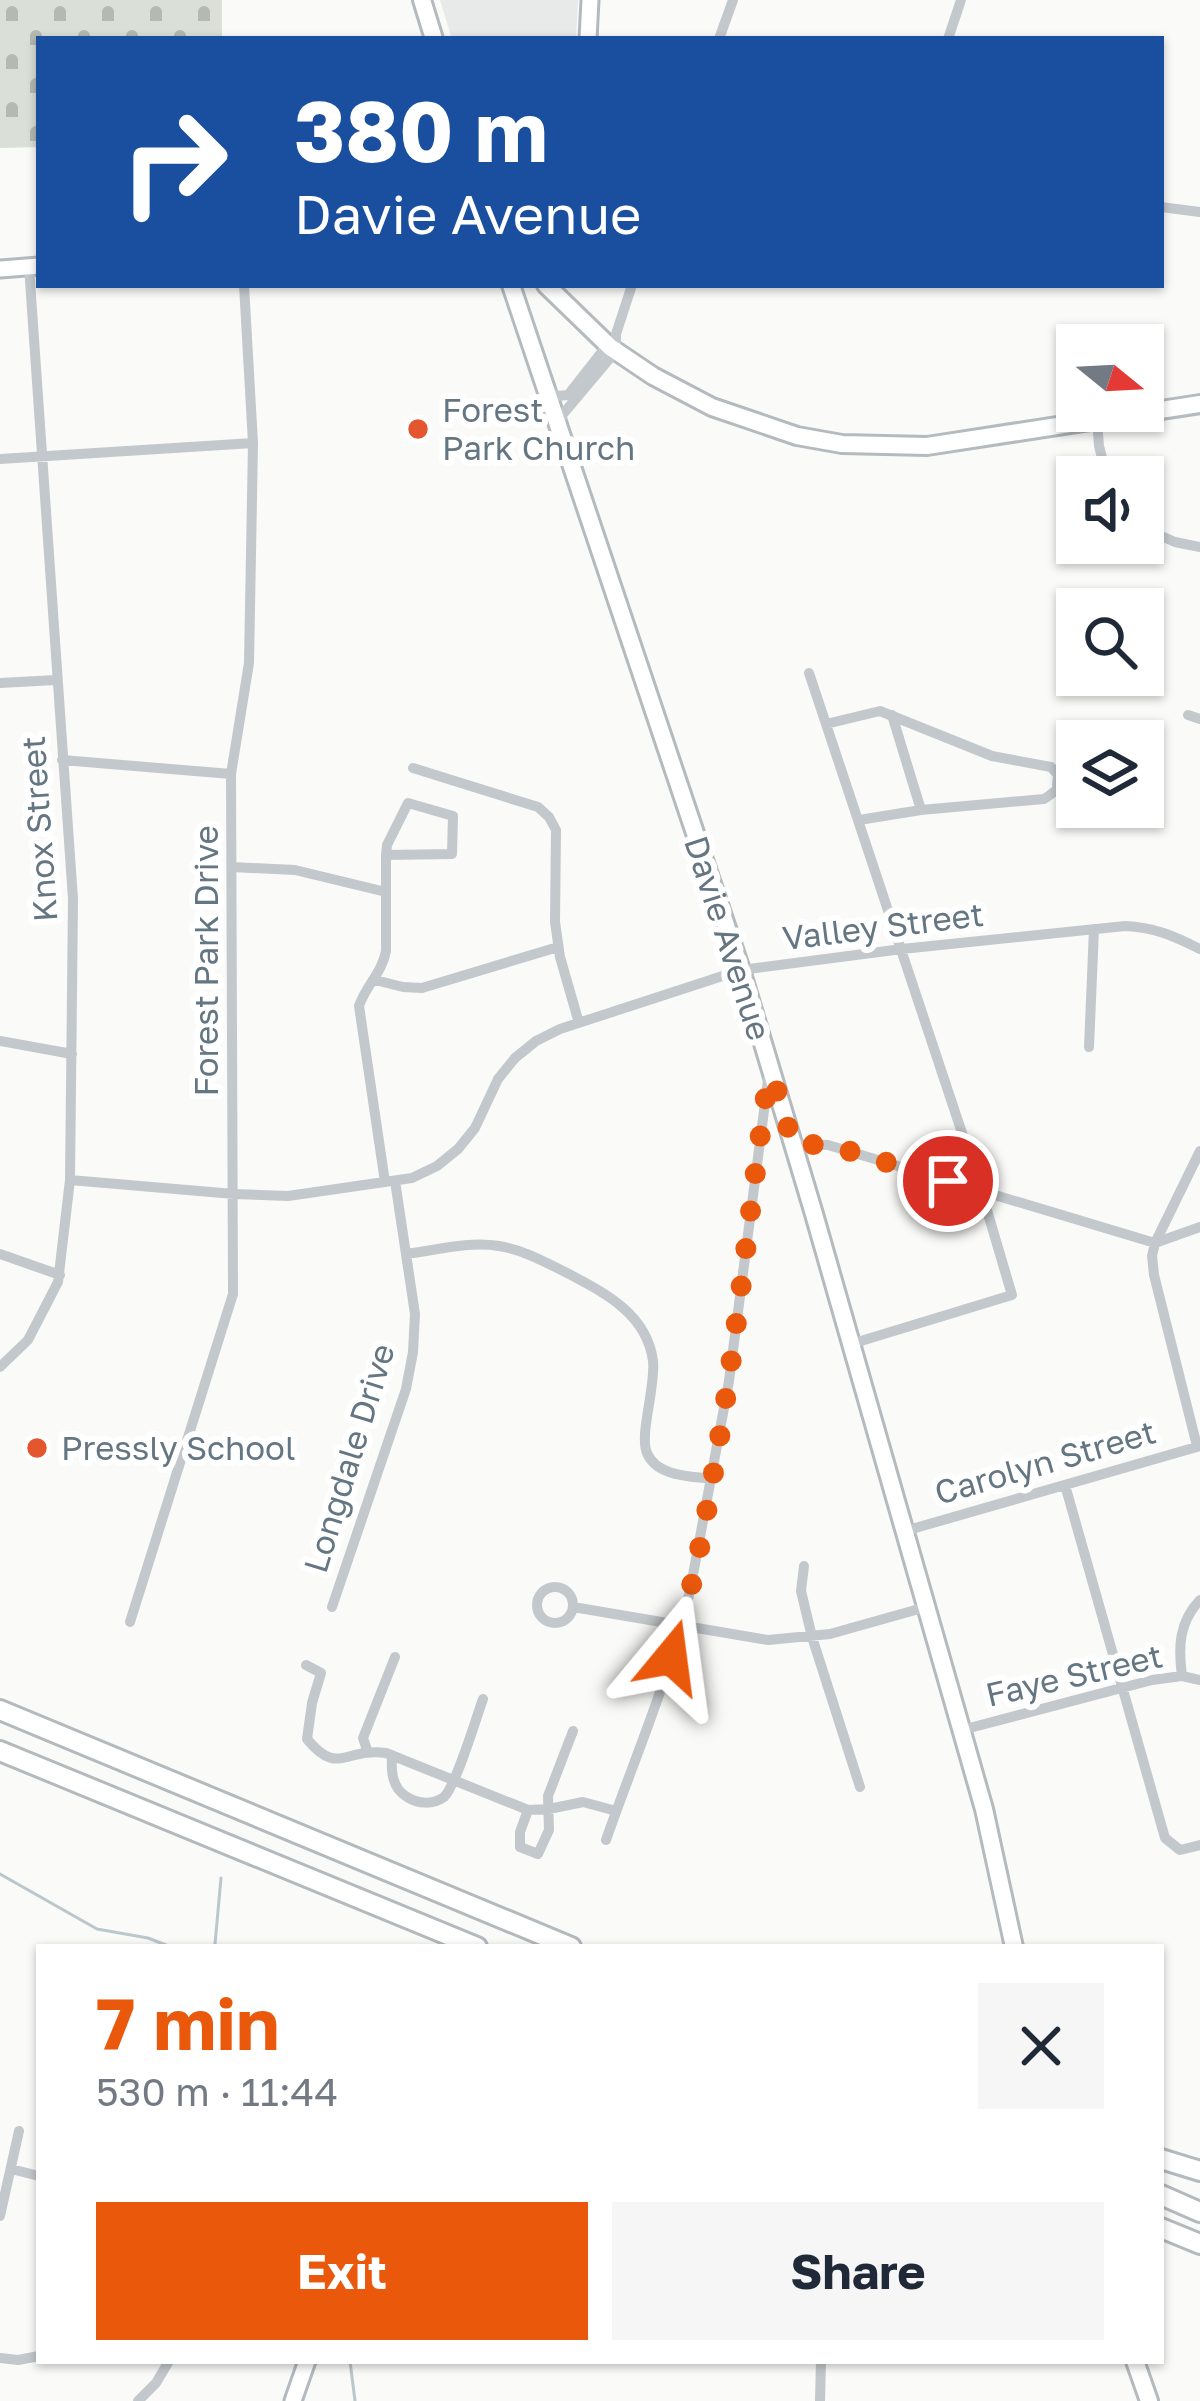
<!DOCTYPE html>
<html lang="en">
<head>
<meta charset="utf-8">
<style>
  :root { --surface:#fff; --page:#f6f6f7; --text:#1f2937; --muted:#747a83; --accent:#ea580c }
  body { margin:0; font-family:"Golos Text",sans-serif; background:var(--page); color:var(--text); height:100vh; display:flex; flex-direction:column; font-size:45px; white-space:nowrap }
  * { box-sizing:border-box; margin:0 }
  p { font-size:39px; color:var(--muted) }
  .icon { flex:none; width:66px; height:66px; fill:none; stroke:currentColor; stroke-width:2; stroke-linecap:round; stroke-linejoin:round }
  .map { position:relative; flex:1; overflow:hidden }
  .panel { position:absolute; left:36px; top:1944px; width:1128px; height:420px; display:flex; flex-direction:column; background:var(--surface); border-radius:0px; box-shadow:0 3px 9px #0004 }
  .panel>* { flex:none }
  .guide { position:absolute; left:36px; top:36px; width:1128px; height:252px; border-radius:0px; box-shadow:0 3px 9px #0004; background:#1a4fa0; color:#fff; overflow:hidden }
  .needle { width:78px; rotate:108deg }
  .controls { position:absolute; left:1056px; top:324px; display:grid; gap:24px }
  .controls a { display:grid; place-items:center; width:108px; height:108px; border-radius:0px; background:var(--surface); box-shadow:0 3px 9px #0004; font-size:60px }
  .pin { position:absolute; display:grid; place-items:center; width:102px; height:102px; color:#fff; margin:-51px; border:6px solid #fff; border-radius:50%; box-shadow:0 3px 12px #0007 }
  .me { position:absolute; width:132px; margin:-66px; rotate:16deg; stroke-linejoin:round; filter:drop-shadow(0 0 9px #0008) }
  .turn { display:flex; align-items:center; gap:42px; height:252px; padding:0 60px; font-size:54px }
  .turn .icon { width:156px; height:156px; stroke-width:2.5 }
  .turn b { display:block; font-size:84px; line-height:102px }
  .round { display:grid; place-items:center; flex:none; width:126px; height:126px; border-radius:0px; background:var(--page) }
  .head { display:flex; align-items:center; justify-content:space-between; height:204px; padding:0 60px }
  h1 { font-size:72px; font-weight:700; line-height:90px; color:var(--accent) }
  .primary-button { display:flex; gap:24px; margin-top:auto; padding:24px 60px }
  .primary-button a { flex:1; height:138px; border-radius:0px; background:var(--accent); color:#fff; font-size:48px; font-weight:700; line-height:138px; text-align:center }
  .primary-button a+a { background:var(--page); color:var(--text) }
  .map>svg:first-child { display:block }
  .built { fill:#e8e9e9 }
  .cemetery { fill:url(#cemetery-stones) }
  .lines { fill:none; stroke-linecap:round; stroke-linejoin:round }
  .stream { stroke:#bbc7cb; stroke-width:3 }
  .secondary-casing { stroke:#b3babf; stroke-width:21 }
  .primary-casing { stroke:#b5babe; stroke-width:22 }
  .highway-casing { stroke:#b4b9bd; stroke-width:24 }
  .street { stroke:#c3c8cc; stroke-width:10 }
  .secondary { stroke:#fff; stroke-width:15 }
  .primary { stroke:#fff; stroke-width:16 }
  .highway { stroke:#fff; stroke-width:18 }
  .route { stroke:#ea580c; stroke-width:21; stroke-dasharray:0 37.8 }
  .poi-dot { fill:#e4572e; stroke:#fff; stroke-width:4.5 }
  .labels { text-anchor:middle; stroke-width:12; stroke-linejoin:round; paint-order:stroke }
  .poi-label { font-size:33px; fill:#657683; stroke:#fff; text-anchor:start }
  .street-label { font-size:33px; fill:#657683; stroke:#fff }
</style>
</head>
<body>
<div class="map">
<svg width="1200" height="2401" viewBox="0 0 1200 2401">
  <defs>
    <pattern id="cemetery-stones" width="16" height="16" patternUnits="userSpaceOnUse" patternTransform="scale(3)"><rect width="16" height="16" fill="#dadfd7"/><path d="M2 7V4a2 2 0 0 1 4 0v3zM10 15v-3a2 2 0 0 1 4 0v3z" fill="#b4b9b4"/></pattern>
  </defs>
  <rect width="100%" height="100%" fill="#fafaf8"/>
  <path class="built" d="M440,0h138l-2,38 -124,1z"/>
  <path class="cemetery" d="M0,0h222v39h-183v108l-39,1z"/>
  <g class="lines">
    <path class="stream" d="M0,1874l97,55 51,9 23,9
      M212,1947l3,-3 6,-66
      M350,2361l5,40"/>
    <defs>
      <path id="secondary" d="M588,39l2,-39
        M0,269l39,-3
        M293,2401l14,-40"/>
      <path id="primary" d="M422,0l12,39
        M511,285l230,685 73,244 170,595 30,138
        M546,285l64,62 43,29 59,31 85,29 45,8 85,2 273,-42
        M1135,2361l14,40"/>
      <path id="highway" d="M0,1710l571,237
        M0,1751l477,196
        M1161,2159l39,12
        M1161,2195l39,17
        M1161,2228l39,16"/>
    </defs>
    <use href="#secondary" class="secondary-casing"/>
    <use href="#primary" class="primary-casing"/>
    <use href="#highway" class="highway-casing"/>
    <path class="street" d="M719,39l14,-39
      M948,39l13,-39
      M1161,207l39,5
      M548,389l9,7 11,-1 40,-51
      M1097,419l2,27 8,31
      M559,427l4,-13 53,-63v-17l16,-49
      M0,459l253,-16
      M1143,528l32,14 25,5
      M809,673l172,517 31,105 -161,49
      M0,683l56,-3
      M892,715l29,95
      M1188,715l12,4
      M826,724l54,-13 112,45 59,11 7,8 -1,10
      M62,760l169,14
      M413,768l125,39 11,10 7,13 -1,92 5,35 19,66
      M859,820l62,-10 123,-11c12,-7 19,-17 32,-23
      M232,867l63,3 91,22
      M375,980l28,7 19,1 136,-41
      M0,1041l72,13
      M1089,1047l5,-118
      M793,1144l35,1 327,98 45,-16
      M70,1180l164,14 54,2 124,-18 25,-12 21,-17 17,-21 23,-49 17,-21 21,-17 24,-12 181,-59 161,-21 223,-23c29,1 49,10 75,23
      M385,1182l-26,-176c7,-21 23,-33 27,-55v-96l1,-10 21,-42 45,13 -1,38 -66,1
      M0,1254l60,21
      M407,1254c30,-4 62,-13 92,-8 25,4 46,16 68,27 38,20 80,41 86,88 3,25 -14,74 -6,92 10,24 44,23 66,26
      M0,1367l28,-27 30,-58 12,-102 3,-281 -44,-632
      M1197,1446l-43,-171 -2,-19 3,-13 45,-92
      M1065,1485l100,353 15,12 20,-5
      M905,1531l295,-85
      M804,1566l-3,25 11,46 48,150
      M537 1605a18 18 0 1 1 36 0a18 18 0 1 1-36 0Z
      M332,1607l74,-218 7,-37 2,-38 -20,-133
      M573,1607l195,33 62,-6 96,-27
      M130,1622l103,-328 -2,-520 18,-111 4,-220 -9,-158
      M306,1665l15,8 -9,30 -5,36c31,38 38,8 79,14l142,57 21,-1 34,-7 33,9
      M1182,1676c-4,-29 -3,-54 18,-76
      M962,1730l190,-50 30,-4 18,4
      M367,1750l-4,-12 32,-81
      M392,1755c-1,17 0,33 15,42 11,7 26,8 37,0 12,-11 32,-79 39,-98
      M528,1810l-8,22v15l18,7 11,-24 -1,-34 25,-65
      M606,1840c29,-83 64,-163 84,-249l39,-210 39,-301 5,-2
      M11,2169l28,7
      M0,2216l19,-85
      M0,2358l18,2 21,-4
      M138,2401l18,-18 13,-22
      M820,2401l1,-40"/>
    <use href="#secondary" class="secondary"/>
    <use href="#primary" class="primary"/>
    <use href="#highway" class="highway"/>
  </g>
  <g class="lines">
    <path class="route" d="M671,1657c21,-61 32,-124 43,-187 23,-129 35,-260 54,-390l5,-2 20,66 36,1 119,36"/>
  </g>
  <g class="poi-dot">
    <circle cx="418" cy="429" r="12"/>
    <circle cx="37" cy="1448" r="12"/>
  </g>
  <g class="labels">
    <g class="poi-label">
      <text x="442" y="422">Forest<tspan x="442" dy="38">Park Church</tspan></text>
      <text x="61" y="1460">Pressly School</text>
    </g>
    <g class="street-label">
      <text transform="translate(39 829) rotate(-94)" y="12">Knox Street</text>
      <text transform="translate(883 926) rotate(-7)" y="12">Valley Street</text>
      <text transform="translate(728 938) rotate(72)" y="12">Davie Avenue</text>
      <text transform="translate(206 961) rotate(-90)" y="12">Forest Park Drive</text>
      <text transform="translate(349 1458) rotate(-73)" y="12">Longdale Drive</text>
      <text transform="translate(1045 1462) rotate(-16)" y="12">Carolyn Street</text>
      <text transform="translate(1074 1675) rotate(-13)" y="12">Faye Street</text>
    </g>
  </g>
</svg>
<div class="controls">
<a><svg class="needle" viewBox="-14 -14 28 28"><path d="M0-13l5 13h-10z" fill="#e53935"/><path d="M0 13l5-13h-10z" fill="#747a83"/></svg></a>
<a><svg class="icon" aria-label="sound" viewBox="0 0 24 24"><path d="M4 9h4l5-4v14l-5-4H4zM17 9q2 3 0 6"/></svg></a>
<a><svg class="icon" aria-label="search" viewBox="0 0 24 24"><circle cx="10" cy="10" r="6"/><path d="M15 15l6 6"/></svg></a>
<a><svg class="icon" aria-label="layers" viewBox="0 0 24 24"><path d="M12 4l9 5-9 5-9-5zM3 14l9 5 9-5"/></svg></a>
</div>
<div class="pin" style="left:948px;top:1181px;background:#d93025"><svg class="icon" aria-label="arrive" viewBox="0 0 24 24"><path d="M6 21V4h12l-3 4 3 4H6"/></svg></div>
<svg class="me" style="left:671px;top:1657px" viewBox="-20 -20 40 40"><path d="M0-17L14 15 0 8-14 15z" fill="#ea580c" stroke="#fff" stroke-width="4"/></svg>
<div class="guide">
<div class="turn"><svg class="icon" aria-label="right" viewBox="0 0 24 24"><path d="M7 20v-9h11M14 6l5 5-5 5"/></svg><div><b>380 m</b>Davie Avenue</div></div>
</div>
<section class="panel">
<div class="head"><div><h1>7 min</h1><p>530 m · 11:44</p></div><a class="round"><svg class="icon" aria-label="close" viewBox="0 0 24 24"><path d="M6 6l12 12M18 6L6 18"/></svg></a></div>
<div class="primary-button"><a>Exit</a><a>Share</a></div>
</section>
</div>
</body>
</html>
